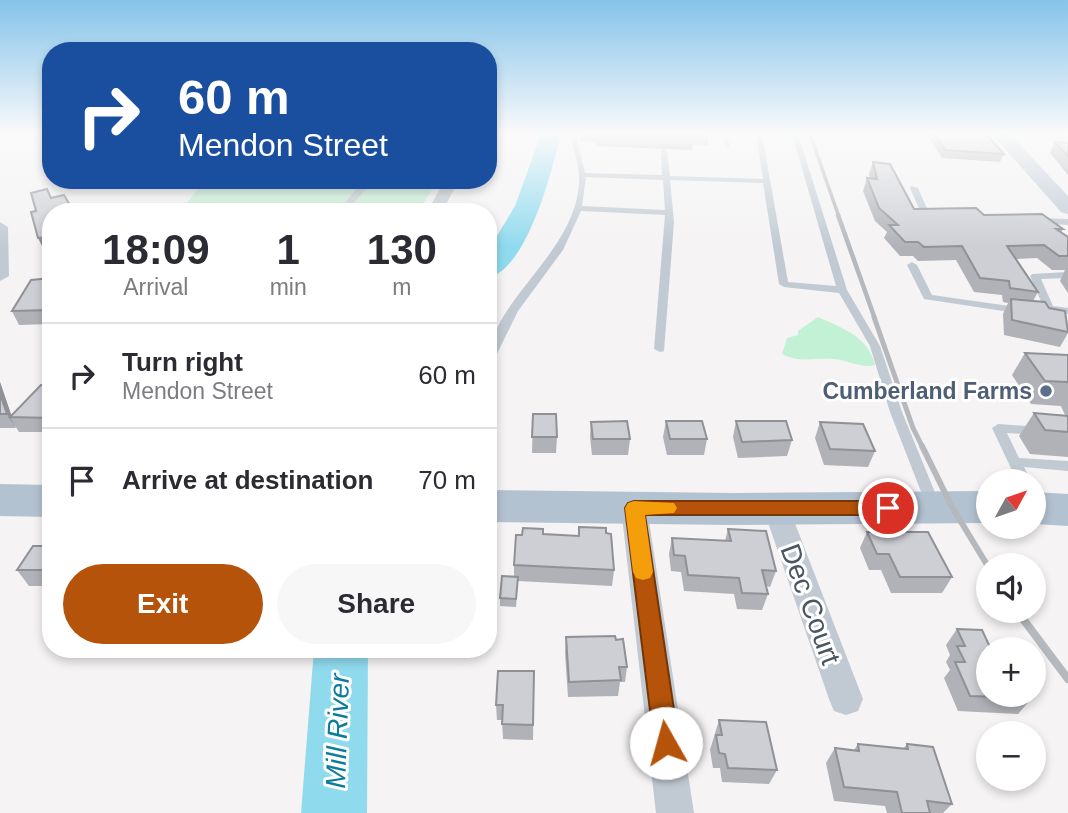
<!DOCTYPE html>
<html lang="en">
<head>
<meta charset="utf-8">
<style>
  :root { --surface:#fff; --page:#f7f7f7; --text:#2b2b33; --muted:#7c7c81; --line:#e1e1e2; --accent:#b45309 }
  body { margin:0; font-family:Arial,sans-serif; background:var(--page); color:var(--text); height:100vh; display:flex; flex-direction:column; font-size:26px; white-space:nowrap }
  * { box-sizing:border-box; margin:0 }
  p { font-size:23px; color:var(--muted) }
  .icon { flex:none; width:38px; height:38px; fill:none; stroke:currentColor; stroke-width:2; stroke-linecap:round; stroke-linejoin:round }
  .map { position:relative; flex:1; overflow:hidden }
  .drawer { position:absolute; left:42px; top:203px; width:455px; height:455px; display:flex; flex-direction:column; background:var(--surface); border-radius:28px; box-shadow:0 4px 10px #0003 }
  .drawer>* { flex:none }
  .banner { position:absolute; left:42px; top:42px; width:455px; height:147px; border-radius:28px; box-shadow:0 4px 10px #0003; background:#1a4fa0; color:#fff; overflow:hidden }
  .needle { width:46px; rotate:50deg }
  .buttons { position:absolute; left:976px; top:469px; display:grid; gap:14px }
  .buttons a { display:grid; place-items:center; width:70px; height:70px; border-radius:50%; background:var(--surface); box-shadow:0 4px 10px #0003; font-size:35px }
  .pin { position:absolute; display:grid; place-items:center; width:60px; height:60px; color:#fff; margin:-30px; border:4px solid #fff; border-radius:50%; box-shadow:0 2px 7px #0007 }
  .me { position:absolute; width:77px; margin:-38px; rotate:353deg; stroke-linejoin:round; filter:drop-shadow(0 0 5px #0008) }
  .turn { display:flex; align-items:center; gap:24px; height:147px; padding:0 21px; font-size:32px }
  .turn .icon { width:91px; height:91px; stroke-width:2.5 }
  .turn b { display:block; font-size:49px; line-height:60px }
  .eta { display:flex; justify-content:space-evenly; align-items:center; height:119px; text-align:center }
  .eta b { font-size:42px; font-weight:700; line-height:49px }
  .action { display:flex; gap:14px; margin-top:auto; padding:14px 21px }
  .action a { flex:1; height:80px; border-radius:42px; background:var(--accent); color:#fff; font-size:28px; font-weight:700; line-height:80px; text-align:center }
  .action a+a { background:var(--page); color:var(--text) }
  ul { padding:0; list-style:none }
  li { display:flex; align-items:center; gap:21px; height:105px; padding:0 21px; border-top:2px solid var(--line) }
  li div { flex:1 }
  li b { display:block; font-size:26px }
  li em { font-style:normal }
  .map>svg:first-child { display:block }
  .green { fill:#c3f1d5 }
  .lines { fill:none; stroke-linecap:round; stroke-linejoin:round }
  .river { fill:#90daee; fill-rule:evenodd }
  .lane { fill:#c1cad2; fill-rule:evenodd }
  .street { fill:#c1cad2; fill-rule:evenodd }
  .secondary { fill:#c1cbd6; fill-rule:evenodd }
  .primary { fill:#b3c2d1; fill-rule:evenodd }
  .rail-far4 { stroke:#b5b8bd; stroke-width:3.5 }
  .rail-far3 { stroke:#b5b8bd; stroke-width:4.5 }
  .rail-far2 { stroke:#b5b8bd; stroke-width:5 }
  .rail-far1 { stroke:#b5b8bd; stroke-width:6 }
  .rail { stroke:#b5b8bd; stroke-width:8 }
  .wall { fill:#b0b2b7 }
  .shaded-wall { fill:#909195 }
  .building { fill:#cdcfd5; stroke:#909195; stroke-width:2 }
  .route { fill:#b45309; stroke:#753606; stroke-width:2 }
  .slow { fill:#f59e0b }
  .service-dot { fill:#5c6f8a; stroke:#fff; stroke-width:2.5 }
  .labels { text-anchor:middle; stroke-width:6; stroke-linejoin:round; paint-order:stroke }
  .service-label { font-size:23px; font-weight:bold; fill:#4e5e75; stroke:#fff; text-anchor:end }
  .near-street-label { font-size:28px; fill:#4a5661; stroke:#fff }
  .near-water-label { font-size:28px; font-style:italic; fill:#0c7c9b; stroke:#fff }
</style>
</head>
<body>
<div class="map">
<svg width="1068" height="813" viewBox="0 0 1068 813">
  <rect width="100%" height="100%" fill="#f5f3f3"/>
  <path class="green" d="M205,180h233l-20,32h-238z
    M818,317c24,11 50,19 57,48 -15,4 -29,-6 -43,-6 -18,-1 -33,4 -50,-5l5,-16 11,-3v-4z"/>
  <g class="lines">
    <path class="river" d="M541,134h20c-9,36 -33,134 -73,144v-27l27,-45z
      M314,649h54l-1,164h-66z"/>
    <path class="lane" d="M570,134h6l9,39 77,2 -1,-24 3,-2 3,2 3,25 93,3 -7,-45h6l26,148 48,4 -44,-152h6l49,156 33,56 22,66 39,95 -2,4 -5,1 -5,-1 -2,-4 -37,-95 -20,-66 -31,-53 -55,-6 -5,-3 -16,-101 -93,-3 4,42 -10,129 -4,1 -6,-3 11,-134 -84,-4 -18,39 -45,61 -24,49 -6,3c0,-61 88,-109 91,-181 1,-15 -6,-33 -9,-48zM586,177l77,3 2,30 -83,-4z
      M721,134h6l3,13h-4z
      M364,180h14l-8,4 -24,28h-9z
      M911,186l7,2 11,25 -1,2 -7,-2 -11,-25z
      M1037,218l31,1v6l-34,-2v-4z
      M912,262l5,3 15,30 98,14 13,-3 -13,-30 2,-2 36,-2v6l-27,1 12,27 15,2v6l-19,-3 -19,4 -106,-16 -17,-34z
      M998,424l70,5v8l-61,-4 12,25 49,3v10l-44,-4 7,14h-14l-25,-53z"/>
    <path class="street" d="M445,180h14l-17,32h-15z
      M0,222l8,5 1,49 -9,5z
      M634,498l9,3 4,7 47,305h-38l-35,-305 4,-7z
      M776,498l9,3 4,7 74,191 -5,12 -12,4 -12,-4 -5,-12 -66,-191 4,-7z"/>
    <path class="secondary" d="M992,134h18l58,62v18l-7,-2z"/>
    <path class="primary" d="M0,484l51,1v32l-51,-1z
      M488,490l245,3 256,-2v32l-256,2 -245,-3z
      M1034,492l34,2v32l-34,-2z"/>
    <path class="rail-far4" d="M810,134l29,83"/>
    <path class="rail-far3" d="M838,215l37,104"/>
    <path class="rail-far2" d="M874,317l39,111 10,20"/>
    <path class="rail-far1" d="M922,446l30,61 37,61"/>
    <path class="rail" d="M1017,611l51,68"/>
  </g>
  <path class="wall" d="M581,134h128l-1,11 -15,-1 -1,6 -96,-4v-4l-16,-1z
    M927,134h59l18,20 -4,8 -58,-4z
    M1055,142l13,1v32l-18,-22z
    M873,162l41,47 70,6 79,14 -2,4 7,4v56l-8,-12 5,-11h-13l-15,-12 -21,1 22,33 -5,9 16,7 19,19v6l-8,14 -56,-12 -1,-21 5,-11 -5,-1 -1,-7 -28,-3 -18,-32 -38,1 -5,-5h-13l-16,-18 3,-6 -12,-11 -12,-30 4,-13 3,1 -1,-5z
    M51,278v46l-32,1 -7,-14z
    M1025,353l43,2v102l-38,-3 -11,-18 15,-23 31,2 -4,-9 -30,-2 -19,-29z
    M0,382l11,33 40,-30v47h-32l-5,-8 2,4h-16z
    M533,414l24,23 -1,16h-24z
    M666,421l41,18 -3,16h-37l-4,-18z
    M736,421l56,19 -5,16 -49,2 -5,-21z
    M591,422l39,17 -2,16h-36l-2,-18z
    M820,422l55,29 -7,16 -44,-2 -9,-27z
    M579,527l27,6 8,37 -2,16 -94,-5 -2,26 -16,-1v-8l14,-21v-12l29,-31 35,2z
    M728,529l48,42 -6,16 -4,-1 2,8 -6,16 -25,-1 -3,-15 -50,-3 -3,-19 -10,-1 -2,-17 3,-16 53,3z
    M867,532l85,45 -10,16h-51l-10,-23h-12l-9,-22z
    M51,546v40h-22l-12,-16z
    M957,629l75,69 -14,16 -60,-3 -14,-33 6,-8 -4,-8 4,-7 -4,-10z
    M566,637l50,3 11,27 -2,15h-5l-2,14 -50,1 -3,-44z
    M534,671l-1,69 -30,-1 -1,-19h-5l-1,-15z
    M719,720l58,50 -8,14 -47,-2 -2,-14h-7l-3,-18z
    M858,744l45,5 4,-5 45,60 -9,9h-56l-2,-7 -51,-5 -8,-38 9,-15 19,2z"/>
  <path class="shaded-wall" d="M51,236v11l-8,1 -5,-10z
    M0,382l12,35h-2l6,11 -9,-14 -7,-20z"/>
  <path class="building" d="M935,134h51l18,20 -59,-4z
    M1055,142l13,1v13z
    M873,162l17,2 24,45 62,-1 8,7 58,-1 21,15h-7l12,8v19h-9l-15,-11 -37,1 31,46 -28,-4 -1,-7 -29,-3 -18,-32 -38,1 -6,-5h-13l-16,-17h9l-19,-17 -12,-30 10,1z
    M47,189l4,9 13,-3 10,17h-23v24l-13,2 -7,-26 5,-1 -5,-18z
    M51,278v32l-39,1 19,-31z
    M1011,299l34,3 4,6 16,3 3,21 -56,-12z
    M1025,353l43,2v27l-23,-1z
    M41,385h10v33l-41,-1z
    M0,394l7,20h-7z
    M1034,413l34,3v16l-23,-2z
    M533,414h23l1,23h-25z
    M627,421l3,18h-37l-2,-17z
    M666,421h36l5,18h-37z
    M736,421h50l6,19 -50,2z
    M820,422l43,2 12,27 -45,-2z
    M579,527l27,1v5l5,1 3,36 -100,-5 2,-30h6l1,-7 20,1v5l36,2z
    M728,529l38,2 10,40 -14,-1 6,24 -26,-1 -3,-15 -51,-3 -3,-19 -11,-1 -2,-17 59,3z
    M867,532h61l24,45h-52l-11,-23h-12z
    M33,546h18v24h-34z
    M502,576l16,1 -2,22 -16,-1z
    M957,629l25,1 7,15 17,1 2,3h-19v46h41l2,3 -62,-2 -15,-34h10l-8,-16h8z
    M615,636l1,4 7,-1 4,28h-8l2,13 -52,2 -3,-45z
    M498,671h36l-1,54 -31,-1 1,-19h-7z
    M719,720l47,2 11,48 -49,-2 -3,-14 -6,-1 -3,-18h6z
    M858,744l50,5 -1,-5 26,3 19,57 -25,-3 3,12h-28l-5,-21 -53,-5 -9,-39 24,3z"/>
  <linearGradient id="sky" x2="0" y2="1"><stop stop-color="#85c3ea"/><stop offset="0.54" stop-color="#fafafa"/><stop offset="1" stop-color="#fafafa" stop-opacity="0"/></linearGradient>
  <rect width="1068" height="248" fill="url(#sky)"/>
  <path class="route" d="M634,501h254l7,2 3,5 -3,5 -7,2h-243l34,228 -4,9 -9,3 -8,-3 -4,-9 -29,-235 3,-5z"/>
  <path class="slow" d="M634,501l40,2 3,5 -3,5 -29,2 8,57 -3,6 -7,2 -7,-2 -3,-6 -8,-64 3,-5z"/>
  <circle class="service-dot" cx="1046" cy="391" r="7"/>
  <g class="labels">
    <g class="service-label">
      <text x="1032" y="399">Cumberland Farms</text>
    </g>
    <g class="near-street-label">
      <text transform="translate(811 604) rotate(70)" y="10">Dec Court</text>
    </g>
    <g class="near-water-label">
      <text transform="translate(337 731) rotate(-88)" y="10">Mill River</text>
    </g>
  </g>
</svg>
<div class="buttons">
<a><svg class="needle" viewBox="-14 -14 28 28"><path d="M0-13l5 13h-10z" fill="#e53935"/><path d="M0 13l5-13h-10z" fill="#7c7c81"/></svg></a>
<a><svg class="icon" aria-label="sound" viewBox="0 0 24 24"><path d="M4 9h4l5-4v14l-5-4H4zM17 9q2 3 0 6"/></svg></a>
<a>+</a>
<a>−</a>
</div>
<div class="pin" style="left:888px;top:508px;background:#d93025"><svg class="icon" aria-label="arrive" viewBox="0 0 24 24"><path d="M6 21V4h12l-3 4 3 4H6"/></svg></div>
<svg class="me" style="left:666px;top:743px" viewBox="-20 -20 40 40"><circle r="19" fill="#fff"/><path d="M0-13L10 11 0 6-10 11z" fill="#b45309"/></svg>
<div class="banner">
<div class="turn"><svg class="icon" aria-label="right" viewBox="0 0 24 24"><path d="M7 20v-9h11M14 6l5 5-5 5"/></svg><div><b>60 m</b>Mendon Street</div></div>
</div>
<section class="drawer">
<div class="eta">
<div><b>18:09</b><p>Arrival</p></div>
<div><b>1</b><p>min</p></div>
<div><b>130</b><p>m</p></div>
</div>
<ul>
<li><svg class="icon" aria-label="right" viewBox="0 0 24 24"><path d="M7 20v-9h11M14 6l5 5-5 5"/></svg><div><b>Turn right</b><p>Mendon Street</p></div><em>60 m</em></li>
<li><svg class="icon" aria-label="arrive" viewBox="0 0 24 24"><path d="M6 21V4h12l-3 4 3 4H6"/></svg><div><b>Arrive at destination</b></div><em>70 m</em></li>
</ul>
<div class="action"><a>Exit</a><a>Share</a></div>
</section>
</div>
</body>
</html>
